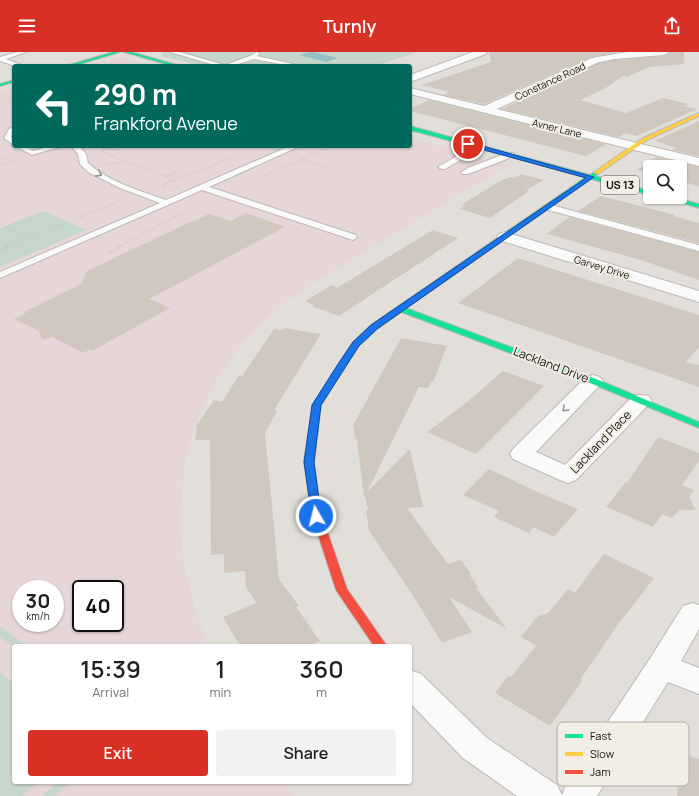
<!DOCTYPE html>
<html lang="en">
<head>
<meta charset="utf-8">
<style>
  :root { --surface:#fff; --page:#f2f2f2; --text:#202124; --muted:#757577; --accent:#d93025 }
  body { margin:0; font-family:Manrope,sans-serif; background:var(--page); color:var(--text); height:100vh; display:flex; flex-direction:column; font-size:15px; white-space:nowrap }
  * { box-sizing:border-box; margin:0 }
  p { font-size:13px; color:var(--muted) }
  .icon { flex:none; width:22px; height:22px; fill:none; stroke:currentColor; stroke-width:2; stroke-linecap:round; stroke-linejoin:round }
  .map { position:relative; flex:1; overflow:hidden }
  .details { position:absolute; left:12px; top:592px; width:400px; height:140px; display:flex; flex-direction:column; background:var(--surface); border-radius:4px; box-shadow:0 1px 3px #0004 }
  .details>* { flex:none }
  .hud { position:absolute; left:12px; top:12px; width:400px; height:84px; border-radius:4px; box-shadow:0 1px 3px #0004; background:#00695c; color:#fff; overflow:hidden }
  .buttons { position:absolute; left:643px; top:108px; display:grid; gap:8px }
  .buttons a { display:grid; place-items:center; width:44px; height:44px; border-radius:4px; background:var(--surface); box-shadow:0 1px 3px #0004; font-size:20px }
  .speed { position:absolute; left:12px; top:528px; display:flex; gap:8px; font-size:20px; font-weight:700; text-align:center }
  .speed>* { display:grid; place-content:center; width:52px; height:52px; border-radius:50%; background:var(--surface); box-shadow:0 1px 3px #0004; line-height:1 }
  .speed small { font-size:10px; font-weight:400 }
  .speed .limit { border:2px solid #111; border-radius:6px; background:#fff; color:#111 }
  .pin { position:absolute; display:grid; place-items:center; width:34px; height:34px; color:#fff; margin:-17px; border:2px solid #fff; border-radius:50%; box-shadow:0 1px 4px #0007 }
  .me { position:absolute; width:44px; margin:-22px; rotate:352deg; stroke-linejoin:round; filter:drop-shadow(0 0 3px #0008) }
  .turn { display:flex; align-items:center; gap:14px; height:84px; padding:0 16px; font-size:18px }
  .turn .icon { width:52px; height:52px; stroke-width:2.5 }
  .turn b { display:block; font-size:28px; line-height:34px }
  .eta { display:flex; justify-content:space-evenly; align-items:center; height:68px; text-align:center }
  .eta b { font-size:24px; font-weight:600; line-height:28px }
  .button { display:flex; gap:8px; margin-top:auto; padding:8px 16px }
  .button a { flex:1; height:46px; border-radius:4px; background:var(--accent); color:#fff; font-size:16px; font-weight:600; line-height:46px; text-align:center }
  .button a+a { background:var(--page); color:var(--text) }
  header { display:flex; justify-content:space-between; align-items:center; height:52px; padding:0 16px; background:var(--accent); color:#fff; font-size:18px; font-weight:600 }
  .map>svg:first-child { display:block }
  .education { fill:#e6d6d7; fill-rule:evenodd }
  .green { fill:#c5d6ca }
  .water { fill:#95c0c5 }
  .building { fill:#d0c7bf }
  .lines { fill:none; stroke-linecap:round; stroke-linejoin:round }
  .lane-casing { stroke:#bcb9b6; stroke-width:2 }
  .street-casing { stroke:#bcb9b6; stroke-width:2 }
  .fast-casing { stroke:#bcb9b6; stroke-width:2 }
  .slow-casing { stroke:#bcb9b6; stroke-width:2 }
  .jam-casing { stroke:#bcb9b6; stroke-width:2 }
  .path-far1 { stroke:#c1bfbd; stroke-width:1.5; stroke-dasharray:0.5 1.5; stroke-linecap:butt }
  .path { stroke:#c1bfbd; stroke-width:2; stroke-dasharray:1 2.5; stroke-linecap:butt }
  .lane { fill:#fbfafa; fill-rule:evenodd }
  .street { fill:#fbfafa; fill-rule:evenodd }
  .fast { fill:#16e098; fill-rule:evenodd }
  .slow { fill:#ffcf43; fill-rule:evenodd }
  .jam { fill:#f24e42; fill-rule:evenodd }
  .oneway { stroke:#959392 }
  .route { fill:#1a73e8; stroke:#114b97 }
  .labels { text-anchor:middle; stroke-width:4; stroke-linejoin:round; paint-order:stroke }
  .far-street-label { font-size:10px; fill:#181613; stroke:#f2ede5 }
  .shield { fill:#f2ede5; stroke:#595652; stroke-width:1 }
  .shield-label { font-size:11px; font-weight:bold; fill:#181613 }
  .street-label { font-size:12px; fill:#181613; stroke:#f2ede5 }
  .key { fill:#f2ede5; stroke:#b1aca6; stroke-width:1 }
  .key-label { font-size:11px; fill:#181613 }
</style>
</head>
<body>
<header><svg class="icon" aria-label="menu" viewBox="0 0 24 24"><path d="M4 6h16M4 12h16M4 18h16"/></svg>Turnly<svg class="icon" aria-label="share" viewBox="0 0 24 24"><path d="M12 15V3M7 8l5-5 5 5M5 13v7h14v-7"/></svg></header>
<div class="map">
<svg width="699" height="744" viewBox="0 0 699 744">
  <rect width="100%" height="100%" fill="#e2dfdb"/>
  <path class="education" d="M119,5l32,9h-63z
    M14,35v59h396v-8l99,27 -189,114 -30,20 -24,20 -20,20 -26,35 -16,30 -15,42 -5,27 -3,38v27l4,30 10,41 13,37h-194v136h270l10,14h-294v-705zM21,537h34v34h-34zM81,537h34v34h-34z"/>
  <path class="green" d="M163,0h253l-40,14h-174l-40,-10z
    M44,159l42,19 -86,37v-39z
    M0,574l27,20h-13v2l-14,-11z
    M0,620l14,11v99h24l-16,14h-22z
    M58,730h12l-15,14h-13z"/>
  <path class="water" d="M310,0h4l24,6 -12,4 -27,-7z"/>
  <path class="building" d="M489,0h129l-27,5 -107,47 -41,-9 6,-3 -27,-7 69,-23z
    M670,0h14v12l-34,3 -23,10 -4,-1 -19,13 -24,11 46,13 37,-15 26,6 -5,2 13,3 -60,27 -11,-3 -7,4 -117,-28 97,-46 16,-3 49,-4z
    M429,48l177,44 -20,12 -176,-45v-2z
    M699,69v35l-27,-6 5,-2 -22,-7z
    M656,105l43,10v19l-19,-5v-14h-30v6l-13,-3z
    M521,122l23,6 -18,10 3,1 -39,27 -30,-9 5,-4 -3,-1 35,-21 13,-6 5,1z
    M601,144l74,19 -2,1 26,7v20l-121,-32z
    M246,161l39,14 -136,72 21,9 -78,43 -3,-1 -6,3 -31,-16 -10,3 -3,-9 -25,-12 12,-6 -2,-1 57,-28 6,-13 103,-49h2l17,-8 22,7z
    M569,165l130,35v28l-58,-20 -94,-26z
    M433,178l25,8 -119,78 -27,-10 2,-1 -9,-4 27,-16 5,3z
    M518,206l181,57v32l-13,15 13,3v22l-241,-84z
    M284,276l37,6 -47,76 3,1 -12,22 14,146 20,27 -3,1 24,34 -11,5h-69l-17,-29 33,-14 -10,-16 -1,-16 -21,2v-19l-13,1 -1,-115h-15l2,-15 17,-25 8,2 17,-27 3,1 32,-47 9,1z
    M401,286l46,8 -14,36h-2l-3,6 -9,-1 -52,105 43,-43 13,58 -16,1 41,56 13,-4 10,14h-2l9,13 -2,1 31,41 -58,-32 23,35 -30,11 -30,-49 -43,-63 -3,-21h2l-3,-14 -1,2 -7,-59h-2l-2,-14z
    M503,319l41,15 -68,68 -49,-22 40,-30z
    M658,385l41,16v8l-17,24 12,5 -5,7 7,13h-16l-9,8 -9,-4 -9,13 -47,-20 19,-24h2z
    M489,417l44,21 45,19 -24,28 -21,-10 -4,6 -35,-16 5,-6 -36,-16z
    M604,502l50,24 -30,39h-1l-43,63 2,1 -32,45 -55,-33 13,-17 3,1 25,-31 -15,-9 17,-21 10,-3 20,-24 7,4z
    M681,702l18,5v37h-22z"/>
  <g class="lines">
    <defs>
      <path id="lane" d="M17,0h9l-20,7 18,7h-9l-15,-5v-4z
        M170,0h9l46,13 25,-9 7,-4 3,2 -3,2 45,10h-11l-37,-7 -22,7h-14z
        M11,76l3,1 -3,8 3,3v5l-10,-7 5,-9z
        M476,93h3l4,2 -38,22h-3l-4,-2z
        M15,94h9l9,5 18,-5h12l-31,9z
        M71,94h8l7,8 2,9c21,19 52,28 78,37l124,-54h10l-91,41 147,48 1,2 -4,3 -3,-1 -148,-49 -202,88v-6l160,-69 -40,-15 -32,-16 -8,-8 -2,-10z
        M507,101h6l1,2 -7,4 -39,15h-6l-1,-2 7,-4z
        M545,153h6l148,40v6l-154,-42z"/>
      <path id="street" d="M473,0h14l-1,2 -76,28v-7z
        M627,0h42l-5,3 -49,4 -16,3 -102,47 202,49v8l-289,-72v-6l74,18 108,-48z
        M505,180l194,59v11l-200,-62 -2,-3 2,-3z
        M593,323l7,2 3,4 -3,4 -64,67 29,13 68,-69 8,-1 8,1 3,5 -76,79 -8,3 -8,-3 -47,-21 -3,-5 3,-5 73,-72z
        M693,551l6,2v24l-18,32 18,7v26l-31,-12 -71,114h-80l-54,-38 -53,-55v-33l11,4 66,64 70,47 5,10 4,-10 85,-128 32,-51z"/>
      <path id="fast" d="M113,0h7l-47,14h-7z
        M124,0h7l49,14h-7z
        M14,28v2l-14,4v-2z
        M410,74l180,49 4,-3h4l1,1 -4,3 55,15v4l-59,-16 -185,129 190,71 103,43v6l-109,-45 -189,-71 -24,17 -18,16 -38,60 -7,57 7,51 -1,2h-8l-8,-53 9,-57 40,-63 18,-17 215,-148 -176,-47z
        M663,145h10l26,7v4z"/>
      <path id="slow" d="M699,61v3l-52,24 -49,34 -5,-1 50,-35z"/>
      <path id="jam" d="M316,458l4,1 1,2 26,76 40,57h-13l-38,-56 -25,-77 1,-2z"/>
    </defs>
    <use href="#lane" class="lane-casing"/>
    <use href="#street" class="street-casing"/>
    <use href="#fast" class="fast-casing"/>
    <use href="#slow" class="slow-casing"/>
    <use href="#jam" class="jam-casing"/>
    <path class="path-far1" d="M8,45l6,4
      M117,94l-14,4v2l58,23h6l12,-4
      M111,96l7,2
      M0,106l15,3
      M302,107l27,9
      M0,112l18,-3
      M107,112l18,-2
      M262,125l69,-31
      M170,130l-3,-7 16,1
      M165,135l-2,-1 1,-2 70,-27
      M0,173l31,12
      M6,195l117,-47
      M119,195l69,-37"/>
    <path class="path" d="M0,198l9,-4
      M108,202l13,-8"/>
    <use href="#lane" class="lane"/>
    <use href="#street" class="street"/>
    <use href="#fast" class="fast"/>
    <use href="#slow" class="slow"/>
    <use href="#jam" class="jam"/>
  </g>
  <defs><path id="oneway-chevron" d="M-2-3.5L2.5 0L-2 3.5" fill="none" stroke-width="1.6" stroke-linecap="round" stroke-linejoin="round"/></defs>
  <g class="oneway">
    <use href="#oneway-chevron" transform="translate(99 122) rotate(28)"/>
    <use href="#oneway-chevron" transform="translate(565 357) rotate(135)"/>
  </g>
  <path class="route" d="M468,90l126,35 -217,152 -18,17 -38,59 -7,57 7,54 -2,2h-7l-8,-56 8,-57 26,-41 15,-22 18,-17 215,-147 -120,-33 -1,-1z"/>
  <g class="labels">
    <g class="far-street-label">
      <text transform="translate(550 29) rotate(-25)" y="4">Constance Road</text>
      <text transform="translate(557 76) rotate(14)" y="4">Avner Lane</text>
      <text transform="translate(602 215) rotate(17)" y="4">Garvey Drive</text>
    </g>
    <rect class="shield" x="601" y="124" width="38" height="18" rx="3"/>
    <g class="shield-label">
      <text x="620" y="137">US 13</text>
    </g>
    <g class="street-label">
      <text transform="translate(551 313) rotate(21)" y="4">Lackland Drive</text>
      <text transform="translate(601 390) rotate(-46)" y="4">Lackland Place</text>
    </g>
  </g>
  <rect x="557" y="670" width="132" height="64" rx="6" class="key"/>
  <rect x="565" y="682" width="18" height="4" fill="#16e098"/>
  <rect x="565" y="700" width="18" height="4" fill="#ffcf43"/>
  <rect x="565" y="718" width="18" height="4" fill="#f24e42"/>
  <g class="key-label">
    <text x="590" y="688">Fast</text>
    <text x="590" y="706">Slow</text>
    <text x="590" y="724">Jam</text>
  </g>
</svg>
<div class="buttons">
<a><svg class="icon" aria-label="search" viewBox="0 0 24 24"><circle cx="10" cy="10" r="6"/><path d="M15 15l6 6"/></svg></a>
</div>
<div class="speed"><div>30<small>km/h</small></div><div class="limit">40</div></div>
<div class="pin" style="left:468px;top:92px;background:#d93025"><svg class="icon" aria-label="arrive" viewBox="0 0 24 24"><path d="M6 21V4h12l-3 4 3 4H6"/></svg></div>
<svg class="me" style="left:316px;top:464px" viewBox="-20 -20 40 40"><circle r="17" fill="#1a73e8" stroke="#fff" stroke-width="3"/><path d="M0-11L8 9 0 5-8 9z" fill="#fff"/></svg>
<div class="hud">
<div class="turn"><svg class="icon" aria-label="left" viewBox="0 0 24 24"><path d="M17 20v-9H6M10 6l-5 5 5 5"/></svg><div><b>290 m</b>Frankford Avenue</div></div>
</div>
<section class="details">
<div class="eta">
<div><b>15:39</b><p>Arrival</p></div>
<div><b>1</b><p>min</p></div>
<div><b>360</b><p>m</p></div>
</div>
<div class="button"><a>Exit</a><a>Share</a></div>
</section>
</div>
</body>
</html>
